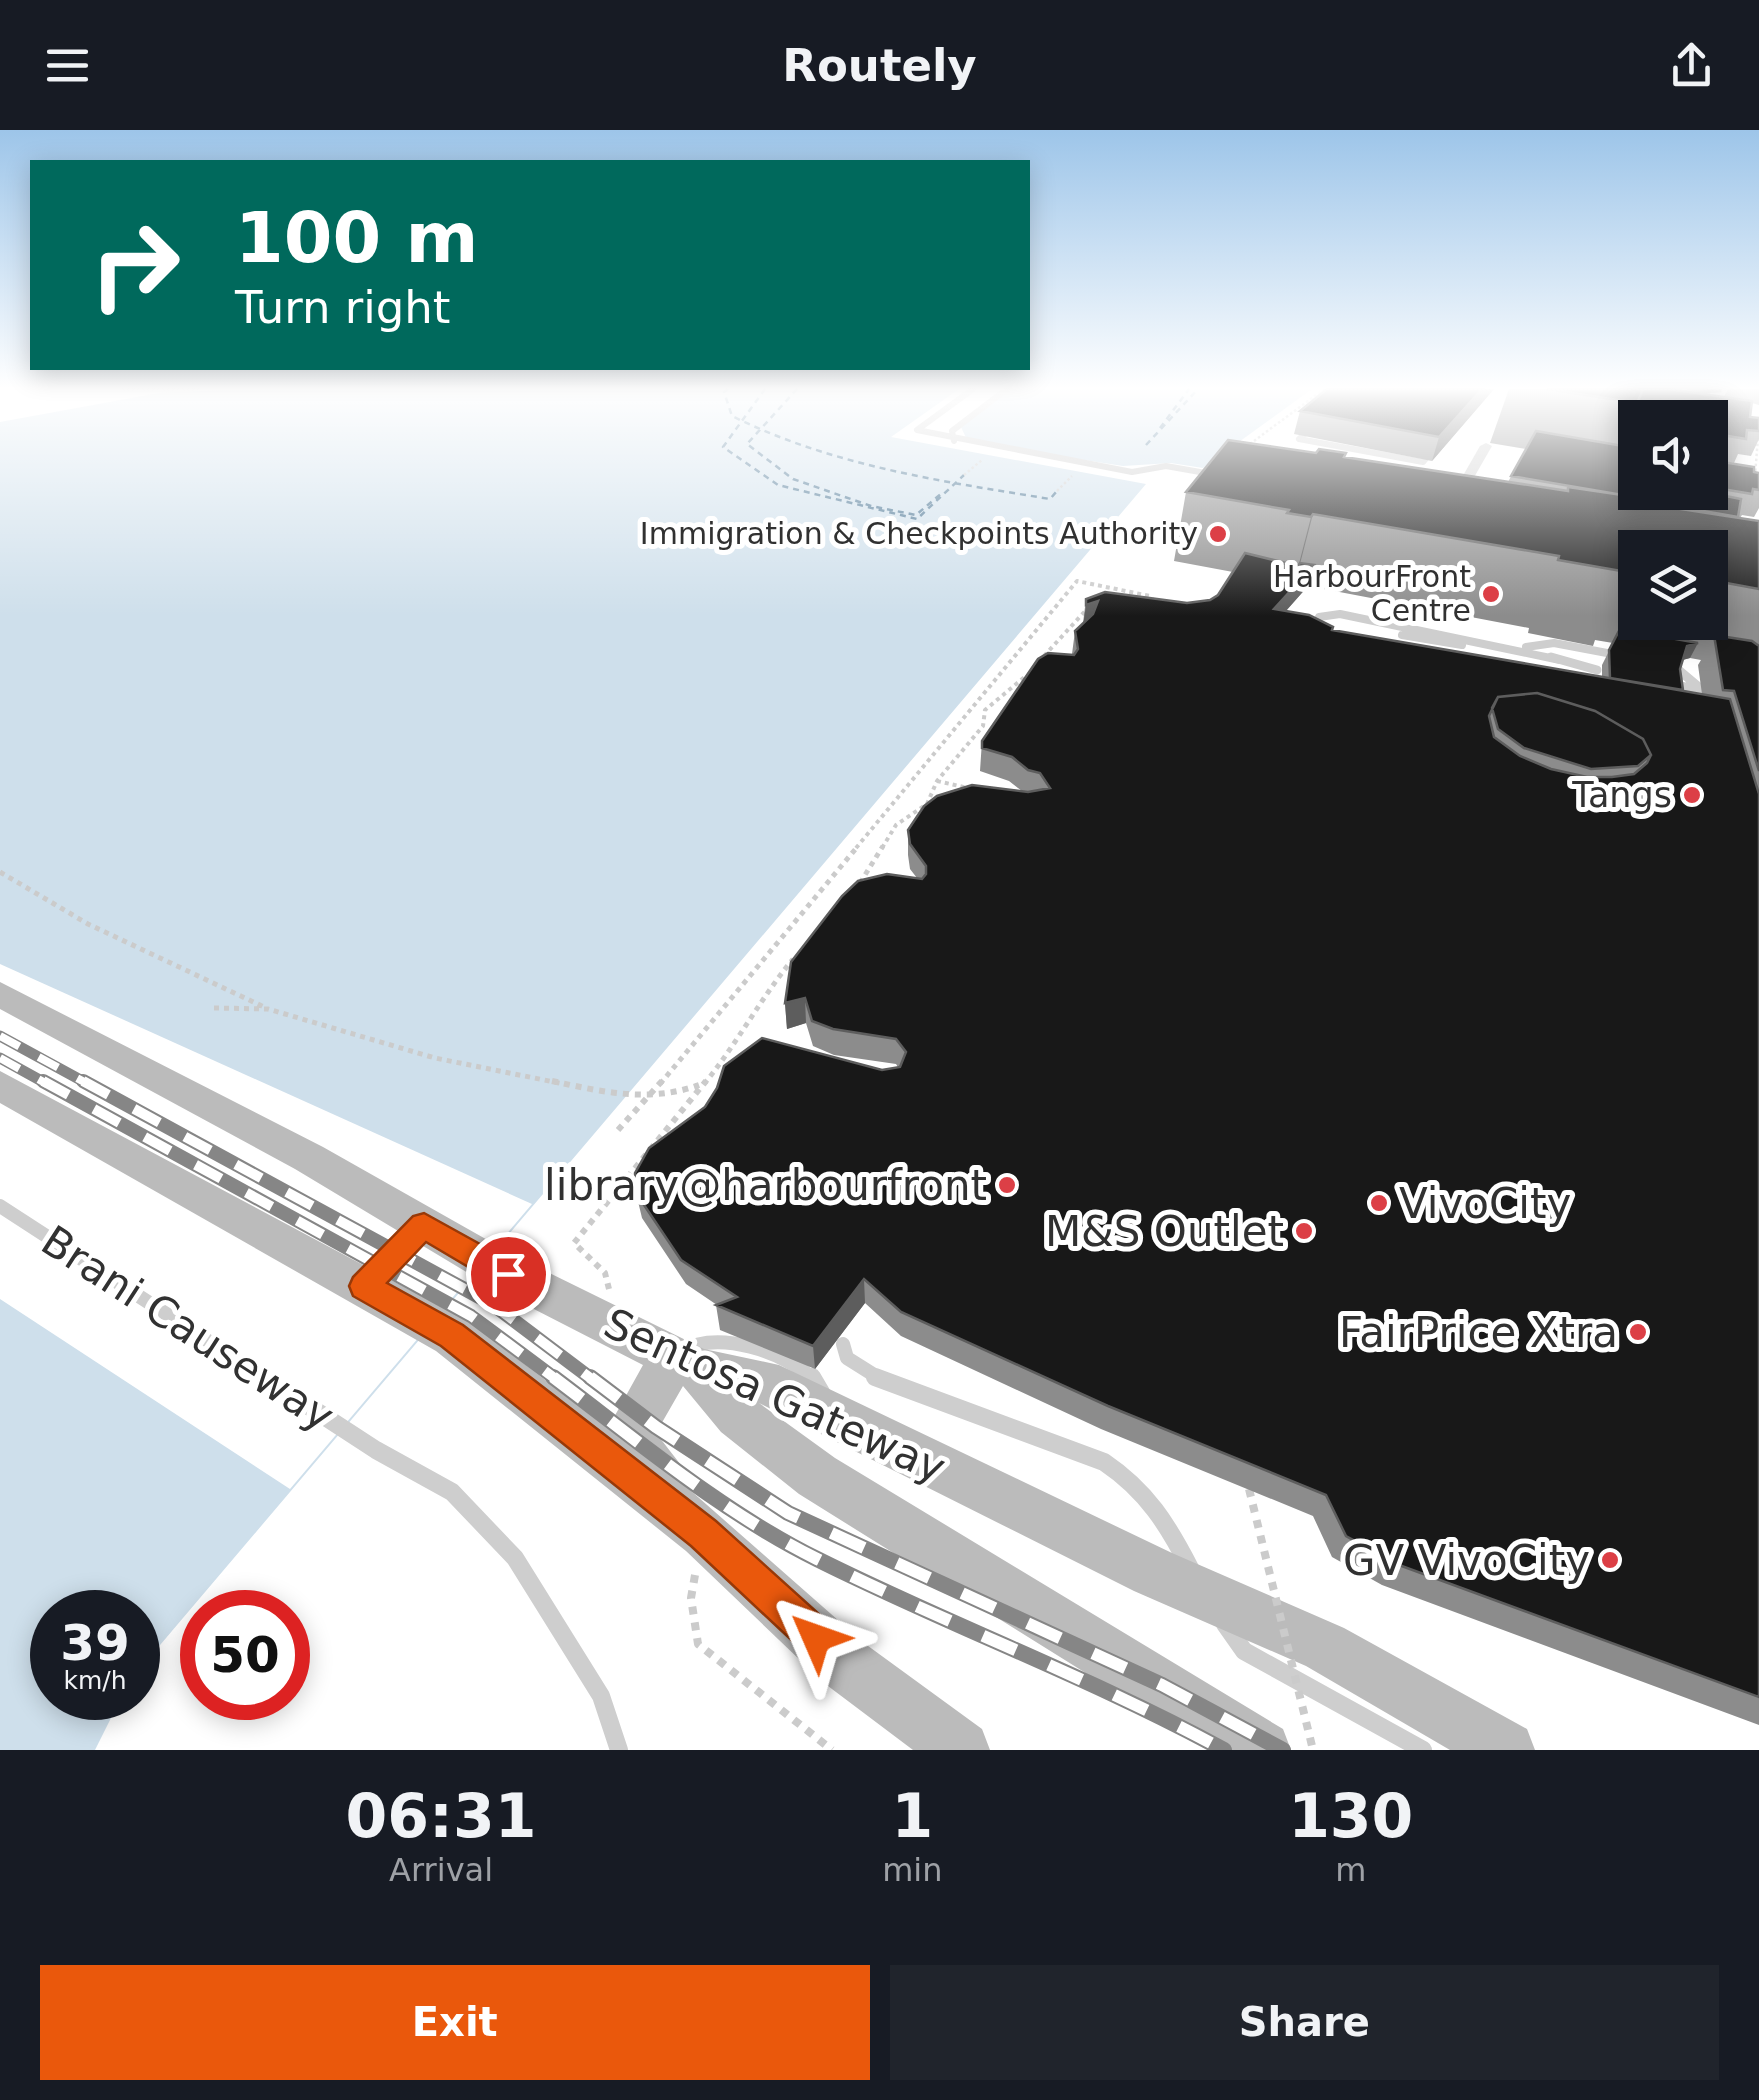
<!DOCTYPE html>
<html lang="en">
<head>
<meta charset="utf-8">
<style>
  :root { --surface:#171b24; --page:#20242c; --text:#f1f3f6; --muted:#9ea1a6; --accent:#ea580c }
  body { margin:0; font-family:"DejaVu Sans",sans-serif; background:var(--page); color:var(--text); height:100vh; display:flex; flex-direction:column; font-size:38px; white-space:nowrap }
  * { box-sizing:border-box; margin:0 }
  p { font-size:32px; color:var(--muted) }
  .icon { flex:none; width:55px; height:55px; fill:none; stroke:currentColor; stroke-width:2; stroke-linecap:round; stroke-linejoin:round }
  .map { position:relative; height:1620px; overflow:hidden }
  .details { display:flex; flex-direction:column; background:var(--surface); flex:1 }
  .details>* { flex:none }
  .top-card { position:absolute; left:30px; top:30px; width:1000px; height:210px; border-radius:0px; box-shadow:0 5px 25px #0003; background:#00695c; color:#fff; overflow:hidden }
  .controls { position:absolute; left:1618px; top:270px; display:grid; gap:20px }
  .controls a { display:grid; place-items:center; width:110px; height:110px; border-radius:0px; background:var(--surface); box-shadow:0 5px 25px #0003; font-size:50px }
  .speed { position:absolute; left:30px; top:1460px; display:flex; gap:20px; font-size:50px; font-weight:700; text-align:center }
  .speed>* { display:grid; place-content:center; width:130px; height:130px; border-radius:50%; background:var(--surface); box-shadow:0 5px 25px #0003; line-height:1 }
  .speed small { font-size:25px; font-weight:400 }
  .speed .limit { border:15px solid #d22; background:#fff; color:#111 }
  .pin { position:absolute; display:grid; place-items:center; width:85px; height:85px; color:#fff; margin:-42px; border:5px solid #fff; border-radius:50%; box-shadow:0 2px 10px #0007 }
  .me { position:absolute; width:110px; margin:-55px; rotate:313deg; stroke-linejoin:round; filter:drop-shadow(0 0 8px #0008) }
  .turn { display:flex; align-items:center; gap:35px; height:210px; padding:0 40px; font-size:45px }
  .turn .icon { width:130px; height:130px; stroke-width:2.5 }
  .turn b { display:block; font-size:70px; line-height:85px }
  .eta { display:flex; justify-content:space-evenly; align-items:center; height:170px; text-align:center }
  .eta b { font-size:60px; font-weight:800; line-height:70px }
  .button { display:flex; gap:20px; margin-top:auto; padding:20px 40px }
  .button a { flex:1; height:115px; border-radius:0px; background:var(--accent); color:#fff; font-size:40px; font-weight:800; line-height:115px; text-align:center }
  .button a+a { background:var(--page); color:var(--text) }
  header { display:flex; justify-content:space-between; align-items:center; height:130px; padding:0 40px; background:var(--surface); font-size:45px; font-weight:800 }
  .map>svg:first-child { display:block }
  .water { fill:#cedfeb }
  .pier { fill:#fff }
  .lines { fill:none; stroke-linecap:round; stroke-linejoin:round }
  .ferry { stroke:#436f8f; stroke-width:2.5; stroke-dasharray:6 5; stroke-linecap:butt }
  .path-far4 { stroke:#cbcbcb; stroke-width:2.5; stroke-dasharray:2.5 2.5; stroke-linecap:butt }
  .path-far3 { stroke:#cbcbcb; stroke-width:4; stroke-dasharray:4 4; stroke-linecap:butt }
  .path-far2 { stroke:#cbcbcb; stroke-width:5; stroke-dasharray:5 5; stroke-linecap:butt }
  .path-far1 { stroke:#cbcbcb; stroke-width:6; stroke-dasharray:6 6; stroke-linecap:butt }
  .path { stroke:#cbcbcb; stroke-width:8; stroke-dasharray:8 8; stroke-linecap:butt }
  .lane-far4 { stroke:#cecece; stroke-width:6 }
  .lane-far3 { stroke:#cecece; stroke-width:8 }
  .lane-far2 { stroke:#cecece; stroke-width:9 }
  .lane-far1 { stroke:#cecece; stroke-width:14 }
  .lane { stroke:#cecece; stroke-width:18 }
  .street { fill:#cecece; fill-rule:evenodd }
  .secondary { fill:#bbb; fill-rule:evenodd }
  .rail-far2-casing { stroke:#868686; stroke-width:11 }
  .rail-far1-casing { stroke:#868686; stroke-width:14 }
  .rail-casing { stroke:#868686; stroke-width:16 }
  .rail-far2 { stroke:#fff; stroke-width:8; stroke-dasharray:22; stroke-linecap:butt }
  .rail-far1 { stroke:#fff; stroke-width:10; stroke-dasharray:29; stroke-linecap:butt }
  .rail { stroke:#fff; stroke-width:12; stroke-dasharray:36; stroke-linecap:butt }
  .path-bridge { stroke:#cbcbcb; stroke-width:8; stroke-dasharray:8 8; stroke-linecap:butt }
  .wall { fill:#8c8c8c; fill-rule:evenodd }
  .shaded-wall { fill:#5d5d5d }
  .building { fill:#181818; stroke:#5d5d5d; stroke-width:2.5; fill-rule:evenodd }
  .route { fill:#ea580c; stroke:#983908; stroke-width:2.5 }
  .poi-dot { fill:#dc3f46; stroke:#fff; stroke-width:4 }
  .labels { text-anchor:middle; stroke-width:10; stroke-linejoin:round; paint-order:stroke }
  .far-poi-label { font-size:30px; fill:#313131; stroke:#fff; text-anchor:end }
  .poi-label { font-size:35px; fill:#313131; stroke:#fff; text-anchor:end }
  .near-poi-label { font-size:42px; fill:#313131; stroke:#fff; text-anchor:end }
  .near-street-label { font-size:42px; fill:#313131; stroke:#fff }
</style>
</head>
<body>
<header><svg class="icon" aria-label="menu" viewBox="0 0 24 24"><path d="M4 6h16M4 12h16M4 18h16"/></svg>Routely<svg class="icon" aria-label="share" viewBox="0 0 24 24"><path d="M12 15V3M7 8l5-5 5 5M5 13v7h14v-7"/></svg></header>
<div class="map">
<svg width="1759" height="1620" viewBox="0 0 1759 1620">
  <rect width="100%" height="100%" fill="#fff"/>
  <path class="water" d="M245,259h714l-68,48 255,47 -1008,1187v-59h-86v86h69l-26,52h-95v-1328l159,-29z
    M1012,259h300l-109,79 -32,-5 -48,3 -155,-24 -7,-15z"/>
  <path class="pier" d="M0,834l532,240 -242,285 -290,-190z"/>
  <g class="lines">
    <path class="ferry" d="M728,259l-4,3 8,24c101,50 208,65 318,83l7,-8
      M765,259l-42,58 55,38 139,34 47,-44
      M797,259l-50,55 46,35 78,27 45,9 27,-23
      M1160,298l29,-39
      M1146,315l52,-56"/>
    <path class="path-far4" d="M122,259h77
      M1250,314l74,-55
      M964,345l18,-15
      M1755,346l3,-39
      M1057,361l15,-15"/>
    <path class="path-far3" d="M1044,526l43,-47
      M937,651l31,7
      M856,718l221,-267 73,15 4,6
      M882,718l14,-23 31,-21 10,-23 46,-55 2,-16 42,-35"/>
    <path class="path-far2" d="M0,742l88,52 176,83
      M860,753l23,-37
      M214,878l54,1 167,49 129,26
      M660,954l198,-238
      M704,954c33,-40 56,-85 89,-125"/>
    <path class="path-far1" d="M552,951c51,11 97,22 147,4
      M618,1000l44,-49
      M609,1159l-4,-16 -31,-30 132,-162"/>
    <path class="path" d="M695,1445l-4,23 7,46 134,106"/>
    <path class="lane-far4" d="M973,259l-56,41 215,42 34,-6 51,9
      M1313,297l-14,12 124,23 10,-12
      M954,311l-2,-10 55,-42"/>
    <path class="lane-far3" d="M1314,502l5,-15 21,-3 220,46
      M1402,505l60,10
      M1526,517l28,-4 53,10"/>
    <path class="lane-far2" d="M1551,527l46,13
      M1675,537l25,21
      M1670,554l46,9"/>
    <path class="lane-far1" d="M0,1076l268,174
      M367,1153l54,-55
      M843,1214l4,14 35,22
      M681,1221c38,-21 103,0 133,29"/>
    <path class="lane" d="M264,1247l112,73 76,42 63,66 86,138 18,54
      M812,1247l10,17
      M875,1247l229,85c43,29 64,63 87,108
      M1225,1494l19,27 179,99"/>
    <path class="street" d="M1486,313l6,3 -31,54 -11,3 -1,-3 31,-54z"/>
    <path class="secondary" d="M0,852l323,165 200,113 181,89 75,16 393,188 172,75 183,101 8,21h-85l-144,-84 -172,-75 -375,-188 76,55 448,271 8,21h-82l-410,-256 -78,-62 -38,-46 -27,47 28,36 6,21 174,153 118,86 8,21h-77l-89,-67 -138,-132 -250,-200 -436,-248v-32l468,250 140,107 35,-63 -150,-77 -198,-119 -295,-160z"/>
    <defs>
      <path id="rail-far2" d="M0,906l88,48
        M0,928l47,26"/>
      <path id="rail-far1" d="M43,951l428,235 86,64
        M83,951l409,223 101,76"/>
      <path id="rail" d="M553,1247c85,64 169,135 264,182 134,67 275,119 407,191
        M590,1247l66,50 132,86 374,172 121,65"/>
    </defs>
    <use href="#rail-far2" class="rail-far2-casing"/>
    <use href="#rail-far1" class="rail-far1-casing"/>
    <use href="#rail" class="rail-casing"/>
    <use href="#rail-far2" class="rail-far2"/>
    <use href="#rail-far1" class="rail-far1"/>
    <use href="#rail" class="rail"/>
    <path class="path-bridge" d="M1249,1359l64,261"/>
  </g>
  <path class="wall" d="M1494,259l-62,72 -138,-27 6,-23z
    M1509,259h159l56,8 4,-8h31v16l-7,-2 -2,14 9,1v21l-8,17 -13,-2 -4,9 -24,-4v-41h-75v29l-16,-2 16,47h75v-32l49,13v35l-5,9 -12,-2 -2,3 19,3v1204l-377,-140 -50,-28 -19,-41 -212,-87 -200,-93 -36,-33 -50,66 -95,-39 -4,-25h1l-31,-21 -44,-66 -6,-25 246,-123 16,-3 -2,-3 -62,-9 -21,-9 -7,-23 -19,6 -2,-26 132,-125 -7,-9 -2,-14v-25l114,-39 -13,-10 -29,-10 2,-30 90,-87 3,-23 8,-8 3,-24 101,4 23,-3 8,-5 15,-23 -59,-11 12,-69 159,-35 163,25 18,-33 -36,-6zM1635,418h75v74h-75zM1308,456l221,42 -1,5 65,13 2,-6 18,3 -11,22v12l-270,-47 -46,-19zM1690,528l11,2 -3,5 4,29 -19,-4 -3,-21 2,-9z
    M1686,259h36l-1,3 -22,2z"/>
  <path class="shaded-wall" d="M1482,259h12l-62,72 7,-24z
    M1701,259h21l-1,3 -22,2z
    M1313,384l-18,69 -2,4 18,-70z
    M1314,435l-6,21 -39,44 5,-21z
    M1098,471l-3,22 -12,3 3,-21z
    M1698,513l-8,15 -11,3 8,-15z
    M805,868l1,25 -19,6 -2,-26z
    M864,1149l1,24 -50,66 -2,-23z"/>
  <path class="building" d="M1327,259h155l-43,48 -139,-26z
    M1547,259h96l-6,14z
    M1643,259h25l84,12 -2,16 9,1v13l-12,-1 -1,9 -36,-6v-15h-75v4l-5,-1z
    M1536,301l99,17v44h70l36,7 -3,18 -109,-19v-2l-118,-20z
    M1228,310l88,13 3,-4 27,4 -2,4 224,34v-4l61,9v5l130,20v68l-49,-9v-32h-75v20l-8,-2v6l-69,-12 1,-4 -246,-42 -2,3 -24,-4 2,-3 -103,-18z
    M1710,330l44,7v5l5,1v17l-6,-1 -1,5 -42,-7z
    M1245,423l53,13 2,-3 14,2 -40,44 35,6 24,12 -1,3 398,69 29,95v903l-360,-132 -53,-29 -20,-41 -218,-89 -207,-94 -37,-33 -51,67 -97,-41 21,-8 -56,-37 -45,-67 -1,-20 14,-25 56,-41 12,-19 7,-22 38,-28 120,32 18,-3 6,-15 -10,-13 -63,-10 -21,-8 -7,-23 -20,5 6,-41 51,-66 16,-15 29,-7 35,5 4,-5v-8l-16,-22 -2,-14 16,-24 13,-10 35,-11 56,7 22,-4 -10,-15 -12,-3 -16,-13 -30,-9v-7l56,-82 10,-6 26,2 4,-6 -3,-18 18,-17 5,-13 -12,4v-6l19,-7 82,11 23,-3 8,-5zM1537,563l58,18 48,28 8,16 -4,8 -13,11 -22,3h-25l-36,-8 -31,-13 -26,-19 -5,-21 9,-19z
    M1620,499l78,14 -11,3 -7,23 3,21 -73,-12 -1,-28z
    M1714,505l38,6 7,5v125l-25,-80 -11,-1z
    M1537,563l58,18 48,28 8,16 -13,11 -47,3 -67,-21 -26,-19 -6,-21 6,-11z"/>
  <linearGradient id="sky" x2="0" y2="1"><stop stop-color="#9dc5e9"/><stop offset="0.53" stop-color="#fff"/><stop offset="1" stop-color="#fff" stop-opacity="0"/></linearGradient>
  <rect width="1759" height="486" fill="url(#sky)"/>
  <path class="route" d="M424,1083l94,52 5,9 -5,10 -10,4 -11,-4 -71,-42 -39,41 76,42 253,196 114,103 5,14 -5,13 -14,6 -13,-6 -112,-105 -250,-200 -88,-50 -4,-10 4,-9 60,-61z"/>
  <g class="poi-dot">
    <circle cx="1218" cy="404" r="10"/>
    <circle cx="1491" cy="464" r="10"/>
    <circle cx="1692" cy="665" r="10"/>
    <circle cx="1007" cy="1055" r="10"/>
    <circle cx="1379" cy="1073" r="10"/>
    <circle cx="1304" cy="1101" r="10"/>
    <circle cx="1638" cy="1202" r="10"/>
    <circle cx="1610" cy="1430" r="10"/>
  </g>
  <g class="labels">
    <g class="far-poi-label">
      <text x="1198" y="414">Immigration &amp; Checkpoints Authority</text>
      <text x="1471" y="457">HarbourFront<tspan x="1471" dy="34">Centre</tspan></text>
    </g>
    <g class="poi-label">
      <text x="1672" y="677">Tangs</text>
    </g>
    <g class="near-poi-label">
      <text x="987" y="1070">library@harbourfront</text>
      <text x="1399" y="1088" text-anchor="start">VivoCity</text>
      <text x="1284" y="1116">M&amp;S Outlet</text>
      <text x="1618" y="1217">FairPrice Xtra</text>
      <text x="1590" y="1445">GV VivoCity</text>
    </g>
    <g class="near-street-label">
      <text transform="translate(188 1198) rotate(33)" y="15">Brani Causeway</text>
      <text transform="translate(775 1265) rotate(24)" y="15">Sentosa Gateway</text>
    </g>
  </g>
</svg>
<div class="controls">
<a><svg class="icon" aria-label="sound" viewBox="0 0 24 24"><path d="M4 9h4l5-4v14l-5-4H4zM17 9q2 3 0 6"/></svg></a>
<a><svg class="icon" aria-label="layers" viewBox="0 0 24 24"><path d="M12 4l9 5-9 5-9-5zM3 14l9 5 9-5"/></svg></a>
</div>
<div class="speed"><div>39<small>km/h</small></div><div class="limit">50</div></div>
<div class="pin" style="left:508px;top:1144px;background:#d93025"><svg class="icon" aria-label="arrive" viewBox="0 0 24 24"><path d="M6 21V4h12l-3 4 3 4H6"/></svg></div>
<svg class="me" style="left:816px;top:1508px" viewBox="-20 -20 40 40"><path d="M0-17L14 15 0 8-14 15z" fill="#ea580c" stroke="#fff" stroke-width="4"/></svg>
<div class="top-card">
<div class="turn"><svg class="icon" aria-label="right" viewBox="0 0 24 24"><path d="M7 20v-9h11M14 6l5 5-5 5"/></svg><div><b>100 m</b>Turn right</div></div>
</div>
</div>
<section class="details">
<div class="eta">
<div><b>06:31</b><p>Arrival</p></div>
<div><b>1</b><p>min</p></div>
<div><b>130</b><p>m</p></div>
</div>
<div class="button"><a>Exit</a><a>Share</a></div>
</section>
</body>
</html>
